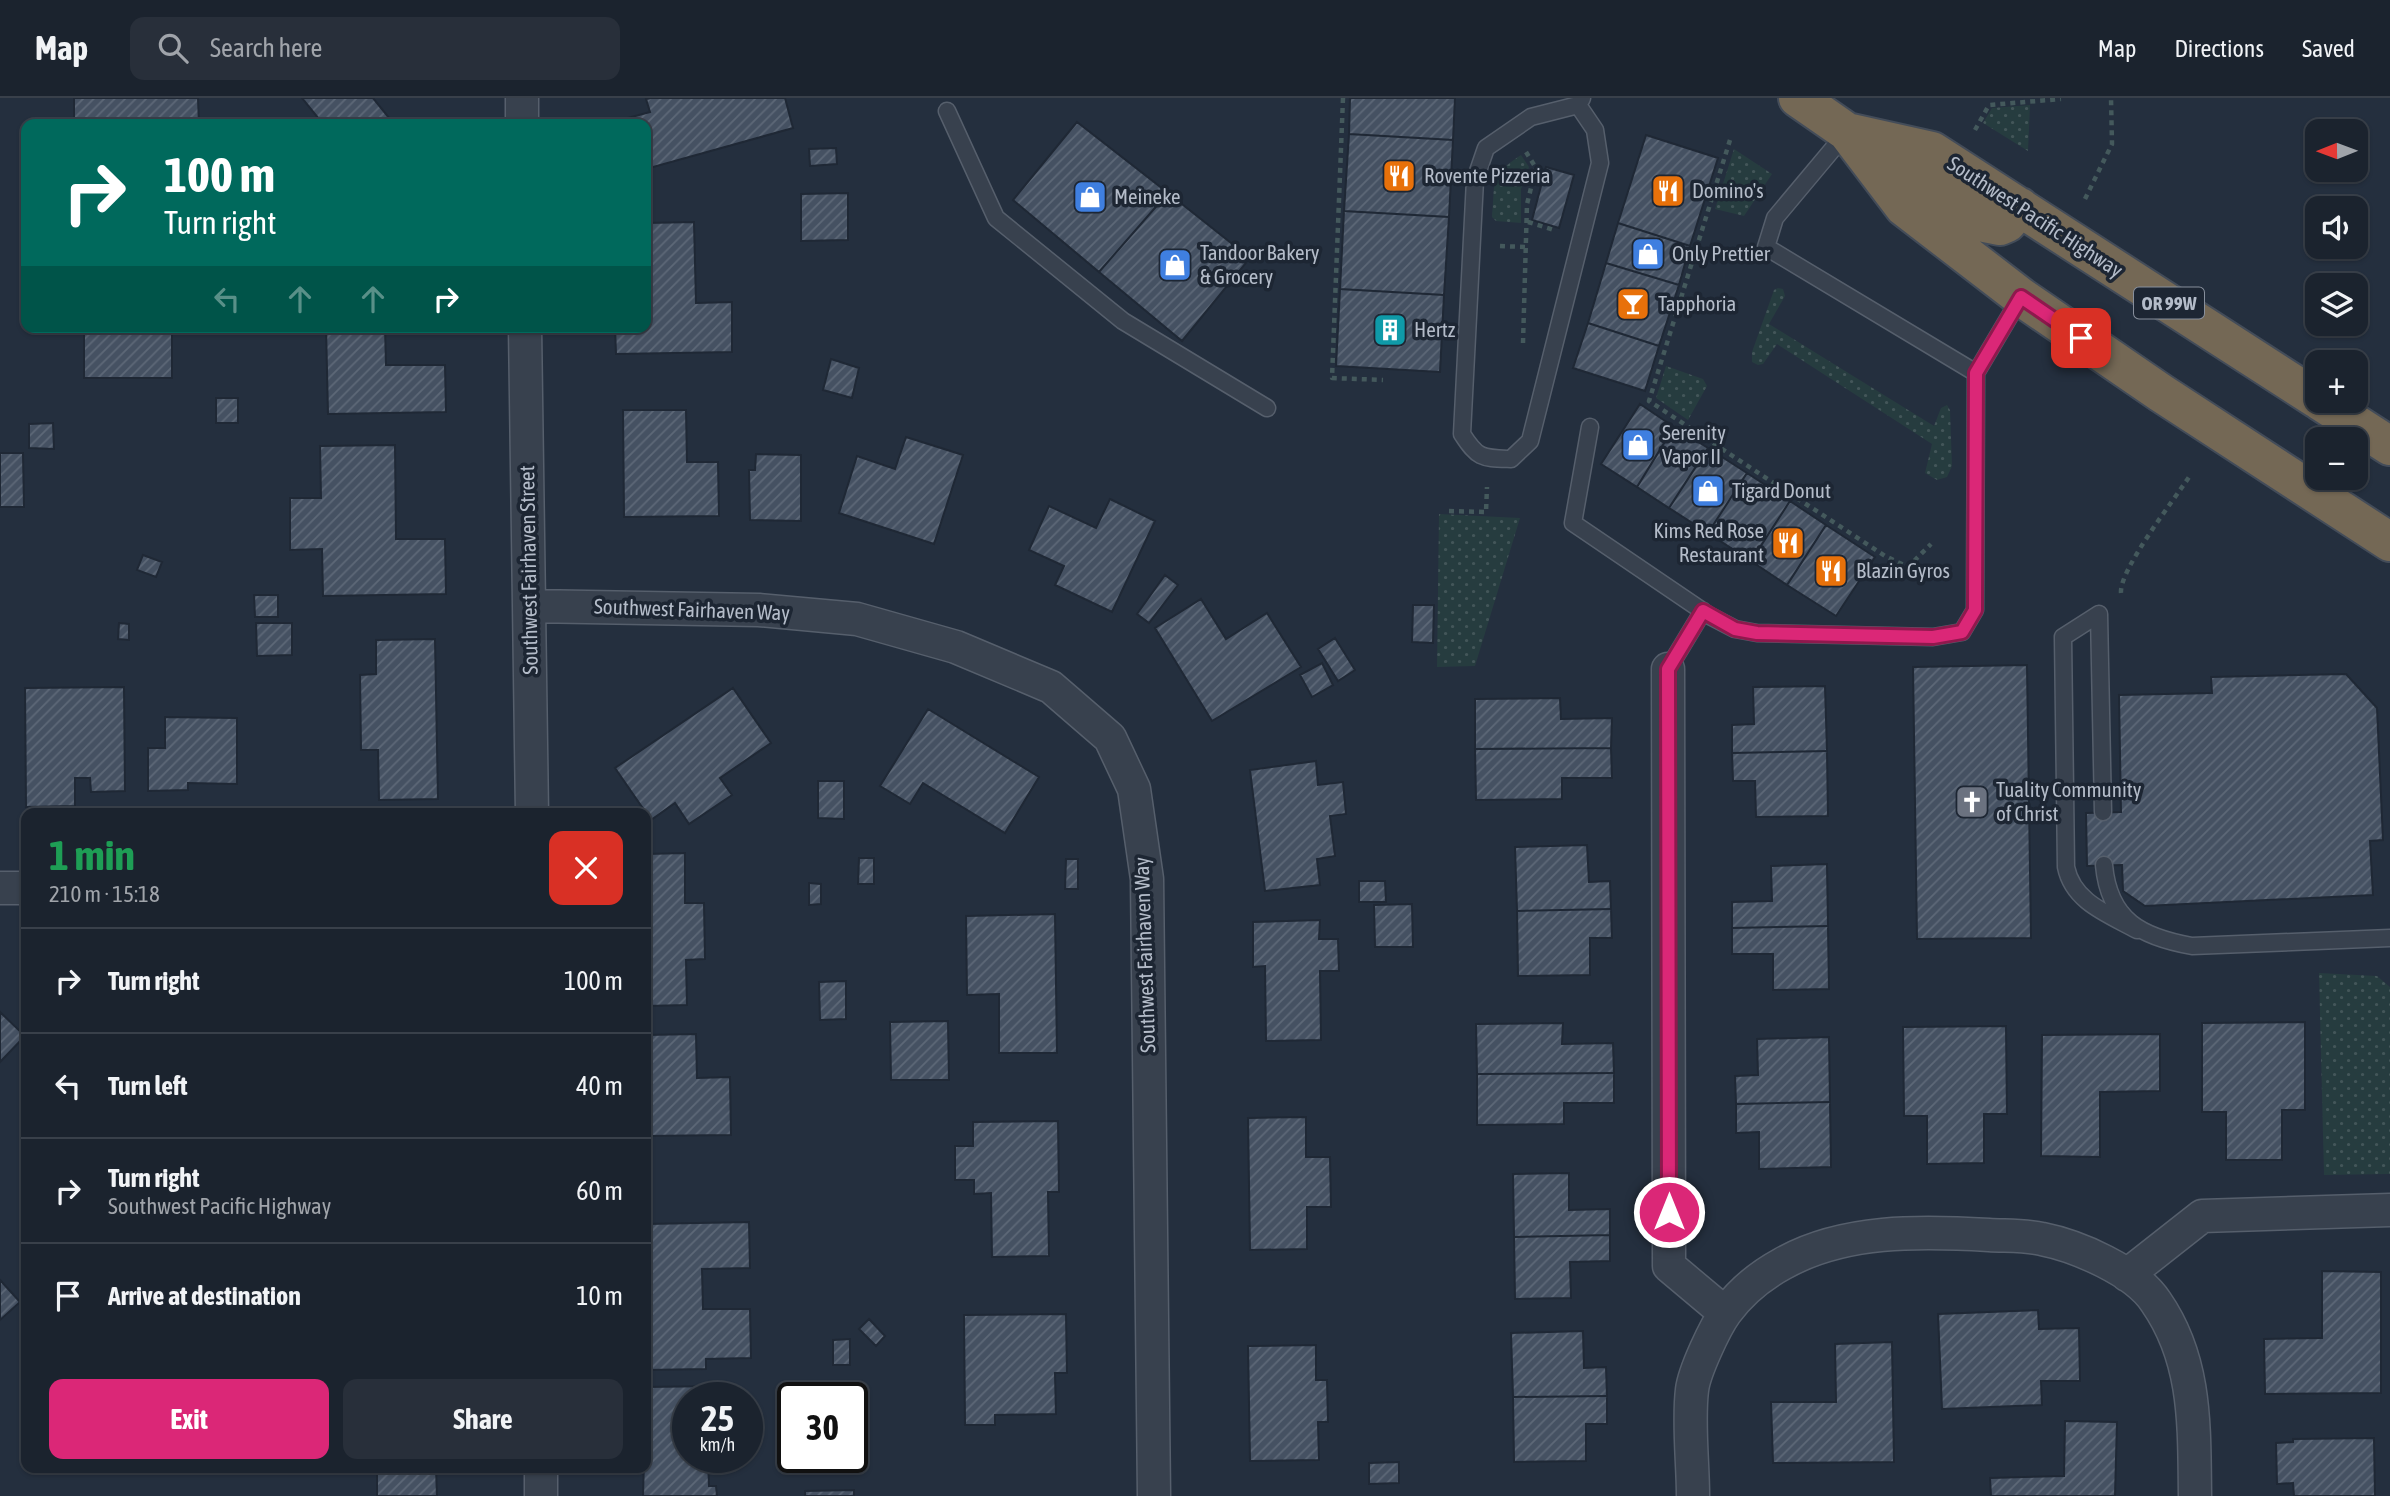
<!DOCTYPE html>
<html lang="en">
<head>
<meta charset="utf-8">
<style>
  :root { --surface:#1b232e; --page:#282f3a; --text:#f1f3f6; --muted:#a0a4aa; --line:#39404a; --accent:#db2777 }
  body { margin:0; font-family:"Asap Condensed",sans-serif; background:var(--page); color:var(--text); height:100vh; display:flex; flex-direction:column; font-size:26px; white-space:nowrap }
  * { box-sizing:border-box; margin:0 }
  p { font-size:23px; color:var(--muted) }
  .icon { flex:none; width:38px; height:38px; fill:none; stroke:currentColor; stroke-width:2; stroke-linecap:round; stroke-linejoin:round }
  .map { position:relative; flex:1; overflow:hidden }
  .drawer { position:absolute; left:21px; top:710px; width:630px; height:665px; display:flex; flex-direction:column; background:var(--surface); border-radius:14px; box-shadow:0 2px 5px #0004,0 0 0 2px var(--line) }
  .drawer>* { flex:none }
  .top-card { position:absolute; left:21px; top:21px; width:630px; height:214px; border-radius:14px; box-shadow:0 2px 5px #0004,0 0 0 2px var(--line); background:#00695c; color:#fff; overflow:hidden }
  .needle { width:46px; rotate:269deg }
  .buttons { position:absolute; left:2305px; top:21px; display:grid; gap:14px }
  .buttons a { display:grid; place-items:center; width:63px; height:63px; border-radius:14px; background:var(--surface); box-shadow:0 2px 5px #0004,0 0 0 2px var(--line); font-size:35px }
  .speed { position:absolute; left:672px; top:1284px; display:flex; gap:14px; font-size:35px; font-weight:700; text-align:center }
  .speed>* { display:grid; place-content:center; width:91px; height:91px; border-radius:50%; background:var(--surface); box-shadow:0 2px 5px #0004,0 0 0 2px var(--line); line-height:1 }
  .speed small { font-size:18px; font-weight:400 }
  .speed .limit { border:4px solid #111; border-radius:10px; background:#fff; color:#111 }
  .pin { position:absolute; display:grid; place-items:center; width:60px; height:60px; color:#fff; margin:-30px; border-radius:14px; box-shadow:0 4px 10px #0006 }
  .me { position:absolute; width:77px; margin:-38px; rotate:0deg; stroke-linejoin:round; filter:drop-shadow(0 0 5px #0008) }
  .turn { display:flex; align-items:center; gap:24px; height:147px; padding:0 28px; font-size:32px }
  .turn .icon { width:91px; height:91px; stroke-width:2.5 }
  .turn b { display:block; font-size:49px; line-height:60px }
  .lanes { display:flex; align-items:center; height:66px; padding:0 28px; background:#0003; justify-content:center; gap:35px; direction:ltr }
  .lanes .off { opacity:.35 }
  .round { display:grid; place-items:center; flex:none; width:74px; height:74px; border-radius:14px; background:var(--page) }
  .head { display:flex; align-items:center; justify-content:space-between; height:119px; padding:0 28px }
  h1 { font-size:42px; font-weight:700; line-height:52px; color:#1e9e55 }
  .cta { display:flex; gap:14px; margin-top:auto; padding:14px 28px }
  .cta a { flex:1; height:80px; border-radius:14px; background:var(--accent); color:#fff; font-size:28px; font-weight:700; line-height:80px; text-align:center }
  .cta a+a { background:var(--page); color:var(--text) }
  ul { padding:0; list-style:none }
  li { display:flex; align-items:center; gap:21px; height:105px; padding:0 28px; border-top:2px solid var(--line) }
  li div { flex:1 }
  li b { display:block; font-size:26px }
  li em { font-style:normal }
  header { display:flex; align-items:center; gap:42px; box-sizing:border-box; height:98px; padding:0 35px; background:var(--surface); border-bottom:2px solid var(--line) }
  header strong { font-size:33px }
  nav { display:flex; gap:38px; margin-inline-start:auto; font-size:24px }
  .search { width:490px; height:63px; background:var(--page); display:flex; align-items:center; gap:18px; box-sizing:border-box; padding:0 24px; border-radius:14px; color:var(--muted); font-size:26px }
  .map>svg:first-child { display:block }
  .grass { fill:url(#grass-dots) }
  .building { fill:url(#building-hatch); stroke:#1f2835; stroke-width:2 }
  .lines { fill:none; stroke-linecap:round; stroke-linejoin:round }
  .lane-casing { stroke:#565f6c; stroke-width:19 }
  .street-casing { stroke:#565f6c; stroke-width:35 }
  .highway-casing { stroke:#434c59; stroke-width:42 }
  .path { stroke:#44595c; stroke-width:4.5; stroke-dasharray:5 5; stroke-linecap:butt }
  .lane { stroke:#38414e; stroke-width:16 }
  .street { stroke:#38414e; stroke-width:32 }
  .highway { stroke:#746855; stroke-width:38 }
  .route-casing { stroke:#8e194d; stroke-width:18 }
  .route { stroke:#db2777; stroke-width:12 }
  .labels { text-anchor:middle; stroke-width:7; stroke-linejoin:round; paint-order:stroke }
  .shield { fill:#1d2633; stroke:#878f9c; stroke-width:2 }
  .shield-label { font-size:19px; font-weight:bold; fill:#b4bcc9 }
  .poi-label { font-size:21px; fill:#b4bcc9; stroke:#1d2633; text-anchor:start }
  .street-label { font-size:21px; fill:#b4bcc9; stroke:#1d2633 }
</style>
</head>
<body>
<header>
<strong>Map</strong>
<div class="search"><svg class="icon" aria-label="search" viewBox="0 0 24 24"><circle cx="10" cy="10" r="6"/><path d="M15 15l6 6"/></svg>Search here</div>
<nav><a>Map</a><a>Directions</a><a>Saved</a></nav>
</header>
<div class="map">
<svg width="2390" height="1398" viewBox="0 0 2390 1398">
  <defs>
    <pattern id="grass-dots" width="8" height="8" patternUnits="userSpaceOnUse" patternTransform="scale(1.75)"><rect width="8" height="8" fill="#263c3f"/><path d="M2 2h.1M6 6h.1" fill="none" stroke="#435659" stroke-width="1.8" stroke-linecap="round"/></pattern>
    <pattern id="building-hatch" width="6" height="6" patternUnits="userSpaceOnUse" patternTransform="scale(1.75)"><rect width="6" height="6" fill="#455162"/><path d="M-1 1l2-2M0 6l6-6M5 7l2-2" fill="none" stroke="#5d6877"/></pattern>
  </defs>
  <rect width="100%" height="100%" fill="#242f3e"/>
  <path class="grass" d="M2030,7l-2,46 -45,-28 9,-15z
    M1734,51l38,25 -28,42 -29,-7z
    M1521,57l8,12 -8,22v34l-25,-2 -4,-4c4,-36 -4,-40 29,-62z
    M1778,190l5,1 2,7 -16,28 165,102 7,-18 6,-3 3,5 2,56 -5,11 -10,3 -12,-7 7,-29 -155,-100 -14,20 -5,1 -6,-3v-10l22,-62z
    M1666,268l37,13 4,7 -19,34 -32,-22z
    M1439,416l81,4 -45,148 -38,1z
    M2319,875l58,3 13,11v187l-66,1z"/>
  <path class="building" d="M74,0h124l1,26h-125z
    M302,0h71l21,26h-71z
    M651,0h134l8,30 -147,41v-45h-33v-2l37,-10 -4,-13z
    M1350,0h105l-2,42 -104,-6z
    M31,22l22,1v3h-22z
    M1077,24l91,71 -69,79 -86,-72z
    M1349,36l104,6 -4,77 -105,-6z
    M1646,37l72,23 -28,88 -72,-23z
    M836,50l1,16 -27,2 -1,-17z
    M1546,69l28,8 -15,53 -27,-8z
    M848,95v47l-47,1v-47z
    M1168,95l82,65 -68,83 -83,-69z
    M1344,113l105,6 -5,78 -104,-6z
    M694,124l2,81 36,-1v50l-116,2 -1,-27h31v-104z
    M1618,125l72,23 -11,39 -73,-22z
    M1606,165l73,22 -20,61 -71,-23z
    M1340,191l104,6 -4,77 -104,-6z
    M1588,225l71,23 -14,45 -72,-23z
    M326,229h59l1,38h59l1,47 -118,2z
    M84,235h88v45h-88z
    M831,261l28,9 -7,30 -29,-8z
    M216,300h22v25h-22z
    M1640,306l34,23 -37,60 -36,-23z
    M623,312h63l1,52h31l1,54 -95,1z
    M53,325l1,26 -25,-1v-24z
    M1674,329l34,21 -39,60 -32,-21z
    M906,339l57,18 -29,89 -95,-31 18,-57 38,13z
    M395,347l1,94h49l1,55 -123,2 -1,-47 -32,1v-52h31l-1,-52z
    M1708,350l39,25 -39,60 -39,-25z
    M0,355h23l1,54h-24z
    M756,356l45,1v66l-51,-1 -1,-50h6z
    M1747,375l43,28 -39,60 -43,-28z
    M1110,401l45,22 -43,91 -57,-27 9,-19 -35,-16 20,-44 47,22z
    M1790,403l36,24 -39,60 -36,-24z
    M1826,427l49,32 -39,59 -49,-31z
    M143,457l19,7 -6,15 -19,-7z
    M1165,477l13,10 -29,38 -12,-9z
    M254,497h24v22h-23z
    M1201,501l25,40 41,-26 34,54 -89,54 -57,-93z
    M1413,507h21l-1,38 -21,-1z
    M119,525l10,1v16l-11,-1z
    M256,525h36v32l-35,1z
    M1335,540l20,32 -17,11 -20,-32z
    M435,541l3,160 -59,1 -1,-50h-17l-1,-75 16,-1v-34z
    M1322,565l11,22 -21,12 -12,-22z
    M2027,567l4,273 -114,1 -4,-272z
    M2346,576l31,34 6,132 -13,1 3,54 -228,11 -22,-15 -1,-26 -35,1 -1,-53 35,-1 -2,-117 93,-2 -1,-16z
    M1825,588l2,65 -95,2v-28l22,-1 -1,-37z
    M124,589l1,104 -34,1 -1,-14h-15v28l-49,1 -1,-119z
    M733,590l38,55 -51,35 12,17 -43,29 -14,-21 -24,17 -36,-52z
    M1560,600l1,21 51,-1 -1,30 -136,1v-50z
    M928,611l111,68 -34,56 -82,-50 -13,21 -30,-18z
    M165,619l72,1v66l-49,-1v7l-40,1v-43h17z
    M1611,650l1,30h-50v21l-86,1 -1,-51z
    M1827,653l1,65 -72,1 -1,-36h-22l-1,-28z
    M1316,663l2,24 25,-3 3,32 -16,2 5,40 -18,3 3,26 -55,6 -15,-121z
    M818,683h26v38l-26,-1z
    M1587,747l2,37 21,-1 1,28 -94,2 -2,-64z
    M685,755v50h19l1,56 -19,1 1,45 -41,1v-152z
    M859,760h15v26h-16z
    M1066,761h12v30h-13z
    M1827,766l1,62 -96,2v-26l40,-1 -1,-35z
    M1359,783h26l1,21h-27z
    M809,785l12,1v20l-12,1z
    M1412,806l1,43h-38l-1,-42z
    M1611,811l1,29h-22v37l-72,1 -1,-65z
    M1055,816l2,139h-58v-59l-32,1 -1,-79z
    M1320,822l-1,19h19l1,32h-19l1,69 -55,1 -1,-75 -12,1v-45z
    M1828,828l1,63 -56,1v-36h-41v-26z
    M846,883v38l-26,1 -1,-38z
    M0,914l25,24 -25,26z
    M948,923l1,59h-58l-1,-58z
    M2305,924v88h-23v50h-56v-48h-24v-89z
    M1563,925l-1,21 51,-1 1,30 -137,1 -1,-50z
    M2006,928l1,88h-23v49l-57,1v-48h-23l-1,-89z
    M696,936l1,44 33,-1 1,58 -85,1v-101z
    M2160,936v57l-60,1v65l-59,-1 1,-121z
    M1829,939l1,65 -94,2 -1,-28 23,-1 -1,-36z
    M1614,975v30h-50v21l-87,1v-51z
    M1830,1004l1,65 -72,2v-37l-23,1v-29z
    M1306,1019v40h24l1,50h-24v42l-57,1 -2,-132z
    M1058,1023l1,71h-11l1,64 -57,1 -1,-64 -17,1v-14h-19v-34h18v-24z
    M1569,1075v37l41,-1v26l-96,2 -1,-63z
    M749,1124l1,46 -48,1 1,40h47l1,49 -45,1v10l-60,1v-146z
    M1610,1137v26l-40,1 1,36 -56,1 -1,-62z
    M2322,1173l59,1v121l-116,1 -1,-55 58,-1z
    M0,1182l20,22 -20,18z
    M2038,1212l1,19 40,-1 1,53h-39l1,24 -100,4 -4,-95z
    M1066,1216l1,59h-12l1,41 -61,1v10h-30l-1,-110z
    M869,1221l16,17 -9,10 -17,-17z
    M1583,1233l1,37 22,-1 1,29 -94,1 -2,-64z
    M850,1241v26h-17v-25z
    M1892,1244l2,120 -121,1 -2,-61h65l-1,-58z
    M1316,1247v35h11l1,42h-10l1,38 -69,1 -2,-115z
    M716,1288v12h-28v60h20l1,28h7l1,10h-74l3,-109z
    M843,1293l1,7h-22v-6z
    M1607,1298v28h-21v37l-72,1 -1,-65z
    M2065,1323l52,1 -2,74h-124l-1,-18 74,-2z
    M2374,1340l1,58h-81l-1,-13 -16,1 -1,-41 17,-1v-3z
    M1399,1364v21l-30,1v-21z
    M377,1370h59l1,28h-60z
    M854,1392v6h-49v-5z"/>
  <g class="lines">
    <defs>
      <path id="lane" d="M1578,7l17,25 5,33 -70,278 -19,18c-29,-1 -33,0 -49,-25l13,-254 11,-32 45,-31 47,-12 4,-7
        M947,13l49,107 127,103 144,87
        M1847,34l-72,86 -9,29 210,126
        M1590,329l-17,96 137,93 25,13 22,4 176,4 29,-5 13,-22 1,-237 45,-76
        M2099,516l-36,23 3,230c7,35 42,47 71,63
        M2099,516l4,198
        M1668,571l35,-58
        M2104,767c5,56 38,72 88,81l198,-8"/>
      <path id="street" d="M522,0v26
        M525,229l7,487
        M530,508l229,4 98,9 99,28 95,40 59,51 24,51 13,90 7,617
        M1668,571l1,597 56,47
        M0,790h26
        M2127,1177l75,-59 188,-6
        M541,1370v28
        M1693,1398c0,-33 -5,-74 -1,-106 2,-18 23,-63 34,-78 14,-19 34,-36 56,-48 61,-35 139,-33 207,-29 17,1 36,0 53,4 35,7 94,32 114,63 41,59 38,125 39,194"/>
      <path id="highway" d="M1798,0l49,34 57,75 117,90 140,96 229,149
        M1847,34l85,19 385,248
        M1872,51l113,74 15,3 7,-3 13,-16
        M2320,303l70,45"/>
    </defs>
    <use href="#lane" class="lane-casing"/>
    <use href="#street" class="street-casing"/>
    <use href="#highway" class="highway-casing"/>
    <path class="path" d="M1343,0l-11,280 51,2
      M1975,32l14,-25 72,-6
      M1730,42l-81,261 236,155 23,11 23,-23
      M2085,101l27,-55 -1,-46
      M1528,124l26,8
      M1500,148l26,1
      M1523,245l4,-139 9,-36 -10,-16
      M1449,413l37,1 1,-25
      M2121,495c-2,-23 53,-93 68,-116"/>
    <use href="#lane" class="lane"/>
    <use href="#street" class="street"/>
    <use href="#highway" class="highway"/>
  </g>
  <g class="lines">
    <defs>
      <path id="route" d="M1669,1114l-1,-543 35,-58 32,18 22,4 176,4 29,-5 13,-22 1,-237 45,-76 60,41"/>
    </defs>
    <use href="#route" class="route-casing"/>
    <use href="#route" class="route"/>
  </g>
  <defs>
    <symbol id="restaurant-square" viewBox="-11 -11 22 22"><rect x="-9" y="-9" width="18" height="18" rx="4" fill="#e8710a" stroke="#1d2633"/><path d="M-5-6h1v4h1v-4h1v4h1v-4h1v5L-1.5 .5V6h-2V.5L-5-1ZM5-6V6H3V1.5H1.5Q1.5-4 5-6Z" fill="#fff"/></symbol>
    <symbol id="shop-square" viewBox="-11 -11 22 22"><rect x="-9" y="-9" width="18" height="18" rx="4" fill="#3f7fe0" stroke="#1d2633"/><path d="M-5-2.5h2.3a2.7 3.5 0 0 1 5.4 0H5L5.5 6h-11ZM-1.5-2.5h3a1.5 2.3 0 0 0-3 0Z" fill="#fff"/></symbol>
    <symbol id="bar-square" viewBox="-11 -11 22 22"><rect x="-9" y="-9" width="18" height="18" rx="4" fill="#e8710a" stroke="#1d2633"/><path d="M-6-5H6L.8 .8V4.5H3.5V6h-7V4.5H-.8V.8Z" fill="#fff"/></symbol>
    <symbol id="building-square" viewBox="-11 -11 22 22"><rect x="-9" y="-9" width="18" height="18" rx="4" fill="#0f9aa8" stroke="#1d2633"/><path d="M-4-6H4V6H1V3H-1V6H-4ZM-2.5-4.3h1.7v1.8h-1.7ZM.8-4.3h1.7v1.8H.8ZM-2.5-1h1.7V.8h-1.7ZM.8-1h1.7V.8H.8Z" fill="#fff"/></symbol>
    <symbol id="church-square" viewBox="-11 -11 22 22"><rect x="-9" y="-9" width="18" height="18" rx="4" fill="#6b7280" stroke="#1d2633"/><path d="M-1.2-6h2.4v3.5h3.3v2.4h-3.3V6h-2.4V-.1h-3.3v-2.4h3.3Z" fill="#fff"/></symbol>
  </defs>
  <g fill-rule="evenodd">
    <use href="#restaurant-square" x="1380" y="59" width="38" height="38"/>
    <use href="#restaurant-square" x="1649" y="74" width="38" height="38"/>
    <use href="#shop-square" x="1071" y="80" width="38" height="38"/>
    <use href="#shop-square" x="1629" y="137" width="38" height="38"/>
    <use href="#shop-square" x="1156" y="148" width="38" height="38"/>
    <use href="#bar-square" x="1614" y="187" width="38" height="38"/>
    <use href="#building-square" x="1371" y="213" width="38" height="38"/>
    <use href="#shop-square" x="1619" y="328" width="38" height="38"/>
    <use href="#shop-square" x="1689" y="374" width="38" height="38"/>
    <use href="#restaurant-square" x="1769" y="426" width="38" height="38"/>
    <use href="#restaurant-square" x="1812" y="454" width="38" height="38"/>
    <use href="#church-square" x="1953" y="685" width="38" height="38"/>
  </g>
  <g class="labels">
    <rect class="shield" x="2134" y="189.5" width="70" height="31" rx="5"/>
    <g class="shield-label">
      <text x="2169" y="212">OR 99W</text>
    </g>
    <g class="poi-label">
      <text x="1424" y="85">Rovente Pizzeria</text>
      <text x="1692" y="100">Domino's</text>
      <text x="1114" y="106">Meineke</text>
      <text x="1200" y="162">Tandoor Bakery<tspan x="1200" dy="24">&amp; Grocery</tspan></text>
      <text x="1672" y="163">Only Prettier</text>
      <text x="1658" y="213">Tapphoria</text>
      <text x="1414" y="239">Hertz</text>
      <text x="1662" y="342">Serenity<tspan x="1662" dy="24">Vapor II</tspan></text>
      <text x="1732" y="400">Tigard Donut</text>
      <text x="1764" y="440" text-anchor="end">Kims Red Rose<tspan x="1764" dy="24">Restaurant</tspan></text>
      <text x="1856" y="480">Blazin Gyros</text>
      <text x="1996" y="699">Tuality Community<tspan x="1996" dy="24">of Christ</tspan></text>
    </g>
    <g class="street-label">
      <text transform="translate(2035 119) rotate(33)" y="7">Southwest Pacific Highway</text>
      <text transform="translate(529 472) rotate(-91)" y="7">Southwest Fairhaven Street</text>
      <text transform="translate(692 512) rotate(2)" y="7">Southwest Fairhaven Way</text>
      <text transform="translate(1145 857) rotate(-92)" y="7">Southwest Fairhaven Way</text>
    </g>
  </g>
</svg>
<div class="buttons">
<a><svg class="needle" viewBox="-14 -14 28 28"><path d="M0-13l5 13h-10z" fill="#e53935"/><path d="M0 13l5-13h-10z" fill="#a0a4aa"/></svg></a>
<a><svg class="icon" aria-label="sound" viewBox="0 0 24 24"><path d="M4 9h4l5-4v14l-5-4H4zM17 9q2 3 0 6"/></svg></a>
<a><svg class="icon" aria-label="layers" viewBox="0 0 24 24"><path d="M12 4l9 5-9 5-9-5zM3 14l9 5 9-5"/></svg></a>
<a>+</a>
<a>−</a>
</div>
<div class="speed"><div>25<small>km/h</small></div><div class="limit">30</div></div>
<div class="pin" style="left:2081px;top:240px;background:#d93025"><svg class="icon" aria-label="arrive" viewBox="0 0 24 24"><path d="M6 21V4h12l-3 4 3 4H6"/></svg></div>
<svg class="me" style="left:1669px;top:1114px" viewBox="-20 -20 40 40"><circle r="17" fill="#db2777" stroke="#fff" stroke-width="3"/><path d="M0-11L8 9 0 5-8 9z" fill="#fff"/></svg>
<div class="top-card">
<div class="turn"><svg class="icon" aria-label="right" viewBox="0 0 24 24"><path d="M7 20v-9h11M14 6l5 5-5 5"/></svg><div><b>100 m</b>Turn right</div></div>
<div class="lanes"><svg class="icon off" aria-label="left" viewBox="0 0 24 24"><path d="M17 20v-9H6M10 6l-5 5 5 5"/></svg><svg class="icon off" aria-label="ahead" viewBox="0 0 24 24"><path d="M12 20V5M6 11l6-6 6 6"/></svg><svg class="icon off" aria-label="ahead" viewBox="0 0 24 24"><path d="M12 20V5M6 11l6-6 6 6"/></svg><svg class="icon" aria-label="right" viewBox="0 0 24 24"><path d="M7 20v-9h11M14 6l5 5-5 5"/></svg></div>
</div>
<section class="drawer">
<div class="head"><div><h1>1 min</h1><p>210 m · 15:18</p></div><a class="round" style="background:#d93025;color:#fff"><svg class="icon" aria-label="close" viewBox="0 0 24 24"><path d="M6 6l12 12M18 6L6 18"/></svg></a></div>
<ul>
<li><svg class="icon" aria-label="right" viewBox="0 0 24 24"><path d="M7 20v-9h11M14 6l5 5-5 5"/></svg><div><b>Turn right</b></div><em>100 m</em></li>
<li><svg class="icon" aria-label="left" viewBox="0 0 24 24"><path d="M17 20v-9H6M10 6l-5 5 5 5"/></svg><div><b>Turn left</b></div><em>40 m</em></li>
<li><svg class="icon" aria-label="right" viewBox="0 0 24 24"><path d="M7 20v-9h11M14 6l5 5-5 5"/></svg><div><b>Turn right</b><p>Southwest Pacific Highway</p></div><em>60 m</em></li>
<li><svg class="icon" aria-label="arrive" viewBox="0 0 24 24"><path d="M6 21V4h12l-3 4 3 4H6"/></svg><div><b>Arrive at destination</b></div><em>10 m</em></li>
</ul>
<div class="cta"><a>Exit</a><a>Share</a></div>
</section>
</div>
</body>
</html>
